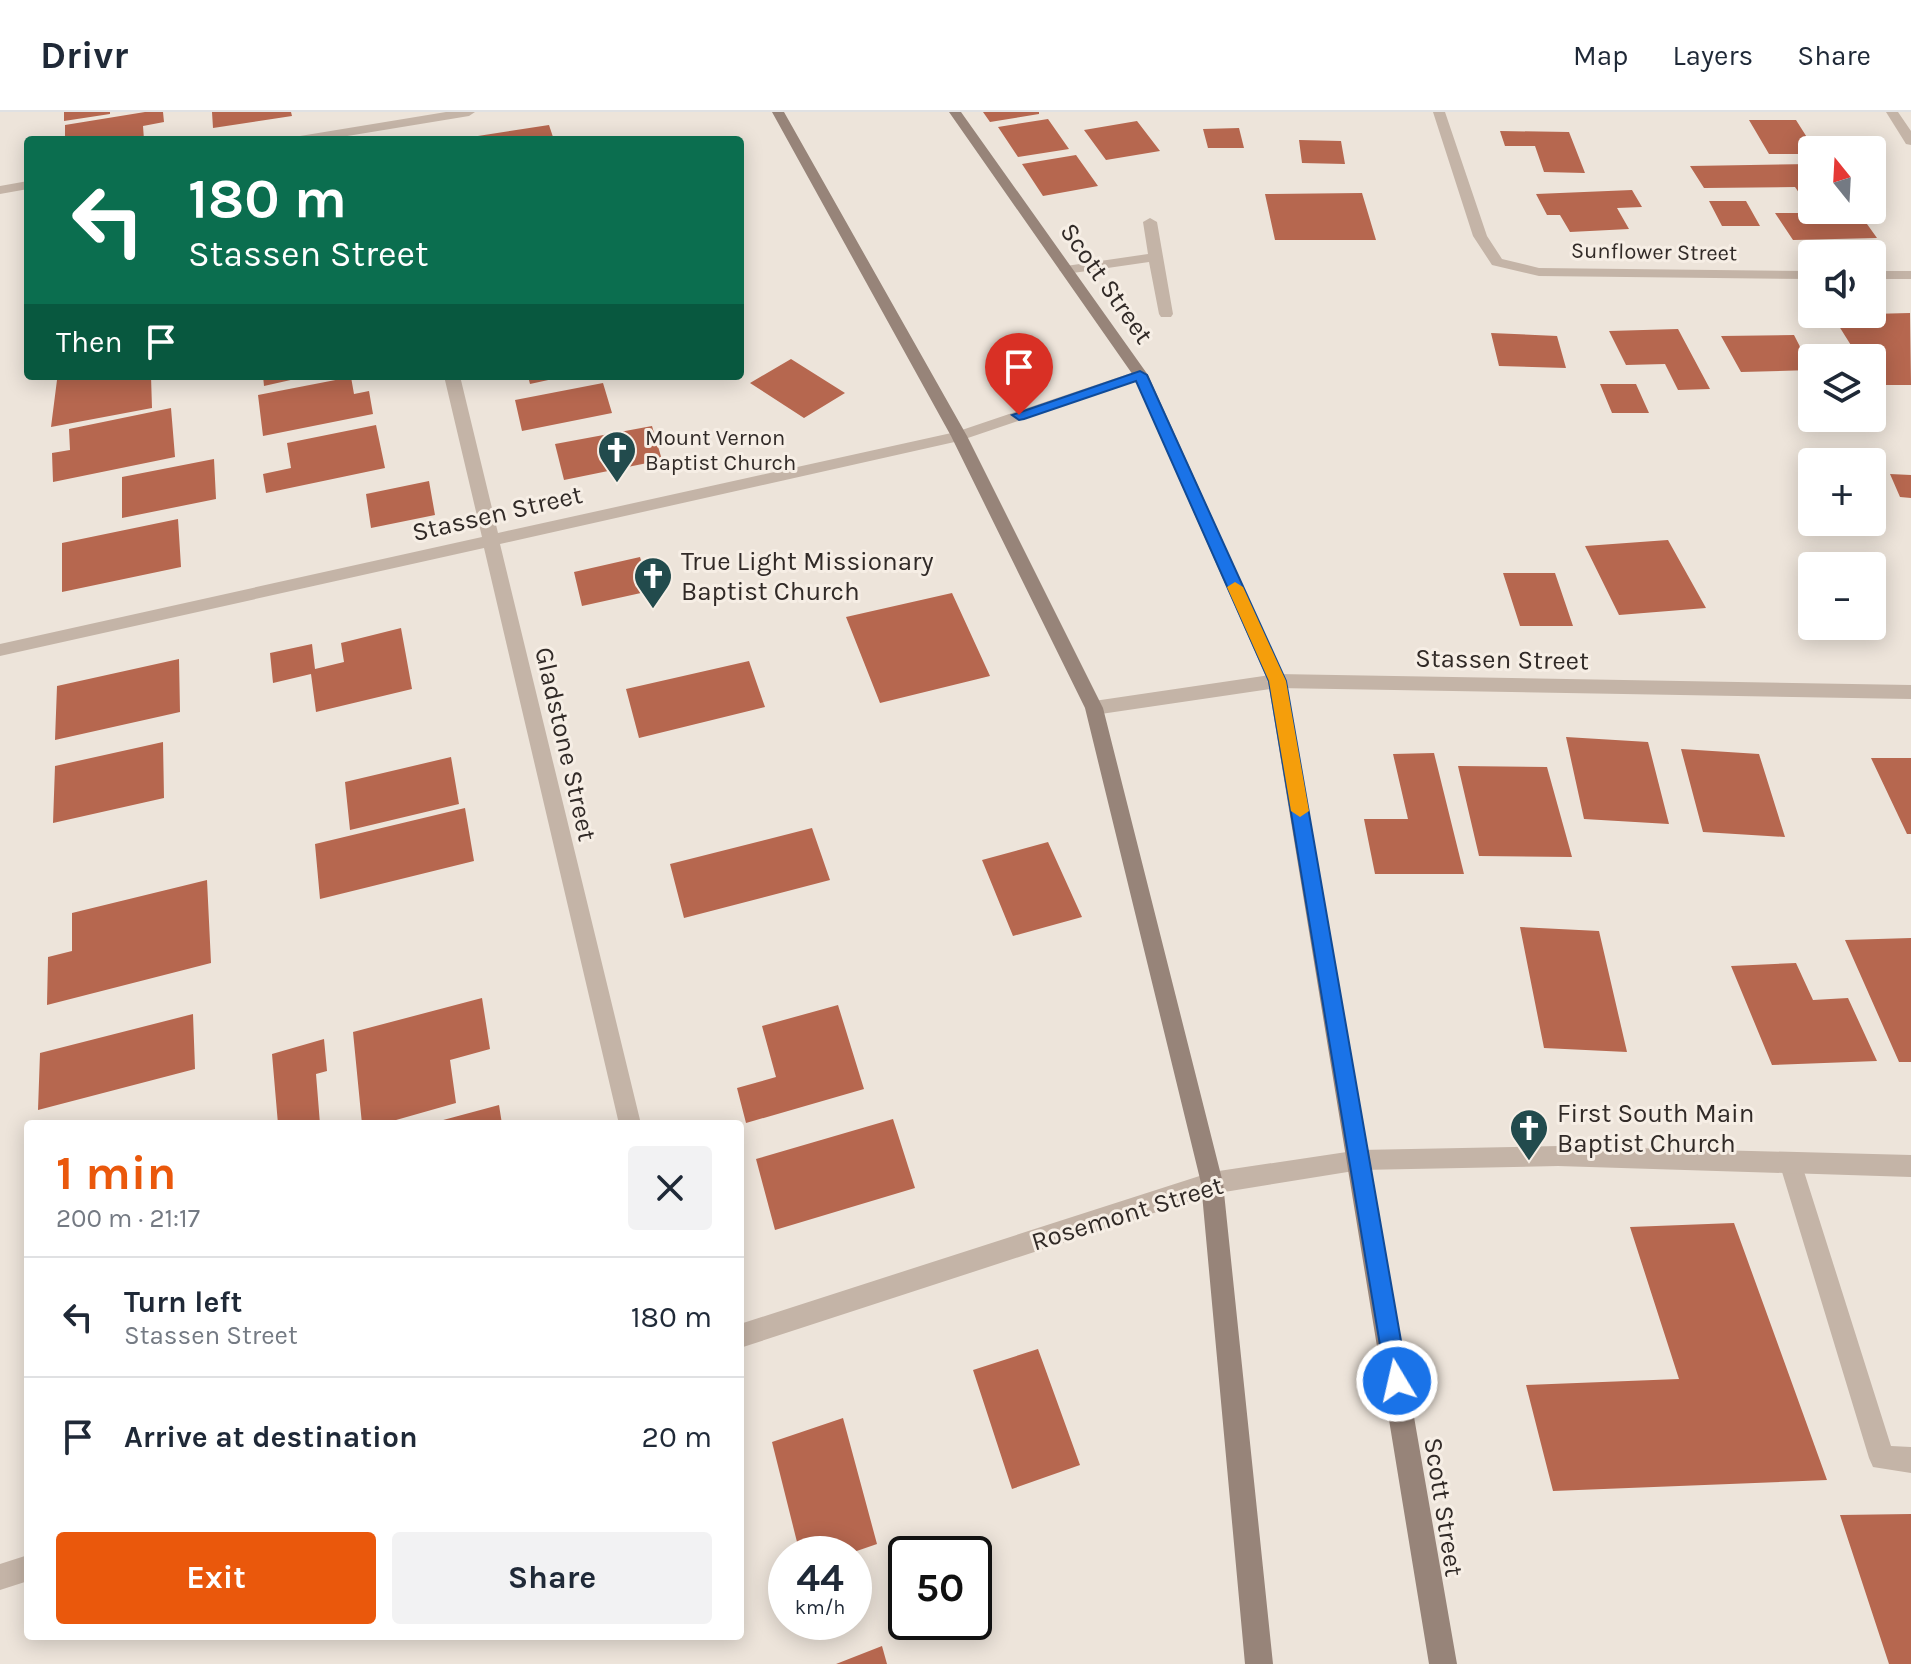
<!DOCTYPE html>
<html lang="en">
<head>
<meta charset="utf-8">
<style>
  :root { --surface:#fff; --page:#f2f2f3; --text:#1f2937; --muted:#747a83; --line:#e0e1e3; --accent:#ea580c }
  body { margin:0; font-family:Karla,sans-serif; background:var(--page); color:var(--text); height:100vh; display:flex; flex-direction:column; font-size:30px; white-space:nowrap }
  * { box-sizing:border-box; margin:0 }
  p { font-size:26px; color:var(--muted) }
  .icon { flex:none; width:44px; height:44px; fill:none; stroke:currentColor; stroke-width:2; stroke-linecap:round; stroke-linejoin:round }
  .map { position:relative; flex:1; overflow:hidden }
  .side { position:absolute; left:24px; top:1008px; width:720px; height:520px; display:flex; flex-direction:column; background:var(--surface); border-radius:8px; box-shadow:0 4px 20px #0003 }
  .side>* { flex:none }
  .banner { position:absolute; left:24px; top:24px; width:720px; height:244px; border-radius:8px; box-shadow:0 4px 20px #0003; background:#0b6e4f; color:#fff; overflow:hidden }
  .needle { width:52px; rotate:342deg }
  .controls { position:absolute; left:1798px; top:24px; display:grid; gap:16px }
  .controls a { display:grid; place-items:center; width:88px; height:88px; border-radius:8px; background:var(--surface); box-shadow:0 4px 20px #0003; font-size:40px }
  .speed { position:absolute; left:768px; top:1424px; display:flex; gap:16px; font-size:40px; font-weight:700; text-align:center }
  .speed>* { display:grid; place-content:center; width:104px; height:104px; border-radius:50%; background:var(--surface); box-shadow:0 4px 20px #0003; line-height:1 }
  .speed small { font-size:20px; font-weight:400 }
  .speed .limit { border:4px solid #111; border-radius:12px; background:#fff; color:#111 }
  .pin { position:absolute; display:grid; place-items:center; width:68px; height:68px; color:#fff; margin:-82px -34px; border-radius:50% 50% 50% 0; rotate:-45deg; box-shadow:0 0 8px #0007 }
  .pin .icon { rotate:45deg }
  .me { position:absolute; width:88px; margin:-44px; rotate:351deg; stroke-linejoin:round; filter:drop-shadow(0 0 6px #0008) }
  .turn { display:flex; align-items:center; gap:28px; height:168px; padding:0 32px; font-size:36px }
  .turn .icon { width:104px; height:104px; stroke-width:2.5 }
  .turn b { display:block; font-size:56px; line-height:68px }
  .then { display:flex; align-items:center; height:76px; padding:0 32px; background:#0003; gap:16px; font-size:30px }
  .round { display:grid; place-items:center; flex:none; width:84px; height:84px; border-radius:8px; background:var(--page) }
  .overview { display:flex; align-items:center; justify-content:space-between; height:136px; padding:0 32px }
  h1 { font-size:48px; font-weight:700; line-height:60px; color:var(--accent) }
  .cta { display:flex; gap:16px; margin-top:auto; padding:16px 32px }
  .cta a { flex:1; height:92px; border-radius:8px; background:var(--accent); color:#fff; font-size:32px; font-weight:700; line-height:92px; text-align:center }
  .cta a+a { background:var(--page); color:var(--text) }
  ul { padding:0; list-style:none }
  li { display:flex; align-items:center; gap:24px; height:120px; padding:0 32px; border-top:2px solid var(--line) }
  li div { flex:1 }
  li b { display:block; font-size:30px }
  li em { font-style:normal }
  header { display:flex; align-items:center; gap:48px; box-sizing:border-box; height:112px; padding:0 40px; background:var(--surface); border-bottom:2px solid var(--line) }
  header strong { font-size:38px }
  nav { display:flex; gap:44px; margin-inline-start:auto; font-size:28px }
  .map>svg:first-child { display:block }
  .building { fill:#b6674f }
  .lines { fill:none; stroke-linecap:round; stroke-linejoin:round }
  .service { fill:#c4b4a7; fill-rule:evenodd }
  .minor { fill:#c4b4a7; fill-rule:evenodd }
  .secondary { fill:#978479; fill-rule:evenodd }
  .route { fill:#1a73e8; stroke:#114b97; stroke-width:2 }
  .slow { fill:#f59e0b }
  .labels { text-anchor:middle; stroke-width:6; stroke-linejoin:round; paint-order:stroke }
  .far-street-label { font-size:22px; fill:#312a27; stroke:#f6eee5 }
  .far-poi-label { font-size:22px; fill:#312a27; stroke:#f6eee5; text-anchor:start }
  .street-label { font-size:26px; fill:#312a27; stroke:#f6eee5 }
  .poi-label { font-size:26px; fill:#312a27; stroke:#f6eee5; text-anchor:start }
</style>
</head>
<body>
<header>
<strong>Drivr</strong>
<nav><a>Map</a><a>Layers</a><a>Share</a></nav>
</header>
<div class="map">
<svg width="1911" height="1552" viewBox="0 0 1911 1552">
  <rect width="100%" height="100%" fill="#ede4da"/>
  <path class="building" d="M64,0h46v2l-46,7z
    M145,0h18l1,10 -21,4 1,14h-79v-15z
    M212,0h79l1,4 -79,12z
    M983,0h56v2l-49,8z
    M1048,7l21,30 -51,8 -20,-30z
    M1749,8h47l19,30h-3v4h-43z
    M1137,9l23,30 -54,9 -22,-30z
    M549,13l5,15h-89v-2z
    M1239,16l5,20h-36l-5,-19z
    M1500,19l69,1 16,41 -41,-1 -9,-26h-30z
    M1299,28l42,1 4,23 -43,-1z
    M1076,43l22,31 -55,10 -21,-32z
    M1812,52v46h45l20,28 -84,2 -18,-27h38l-18,-26 -91,1 -14,-22z
    M1632,78l10,17 -25,1 12,21 -59,3 -10,-17h-13l-11,-21z
    M1362,81l14,47h-101l-10,-46z
    M1709,89h37l14,25h-38z
    M1910,201l1,72h-35l-4,-6v-21h-13l-27,-43z
    M1678,217l32,60 -32,1 -13,-26 -39,1 -17,-34z
    M1491,221l66,3 9,32 -67,-2z
    M1794,223l18,35 -71,2 -20,-36z
    M791,247l54,34 -41,25 -54,-35z
    M77,264h74l1,32 -101,19 6,-47z
    M263,264h41v1l-40,9z
    M528,264h34v1l-32,7z
    M351,265l3,17 15,-3 4,23 -110,22 -5,-41z
    M603,271l9,30 -90,18 -7,-31z
    M1600,272h36l13,29h-37z
    M171,296l4,49 -122,25 -1,-29 18,-3 -1,-21z
    M376,313l9,43 -119,25 -3,-19 28,-6 -4,-25z
    M652,314l10,34 -98,20 -9,-36z
    M214,347l2,40 -94,19v-41z
    M1890,362l21,1v23l-11,-1z
    M429,369l6,34 -64,13 -5,-34z
    M178,407l3,48 -119,25v-49z
    M1668,428l38,68 -87,7 -34,-69z
    M640,445l10,34 -68,15 -8,-34z
    M1503,461h52l18,53h-53z
    M952,481l38,83 -110,27 -34,-86z
    M401,516l11,61 -96,23 -5,-38 -38,9 -3,-30 42,-9 3,25 29,-7 -3,-19z
    M179,547l1,53 -125,28 2,-54z
    M749,549l16,46 -126,31 -13,-49z
    M1566,625l82,5 21,82 -85,-5z
    M163,630l1,56 -111,25 2,-57z
    M1681,637l78,5 26,83 -82,-5z
    M1434,641l30,121h-89l-11,-55h44l-15,-65z
    M451,645l8,47 -109,26 -5,-48z
    M1871,646h40v76h-4z
    M1458,654l89,1 25,90 -93,-1z
    M465,696l9,53 -154,38 -5,-55z
    M812,716l18,52 -146,38 -14,-54z
    M1048,730l34,75 -69,19 -31,-76z
    M207,768l4,83 -164,42 1,-48 24,-6v-38z
    M1520,815l79,4 28,121 -83,-4z
    M1911,826v124h-12l-54,-122z
    M1796,851l17,37 35,-2 29,63 -105,4 -41,-99z
    M482,886l8,51 -40,11 6,43 -74,21h-20l-9,-92z
    M838,893l26,84 -118,34 -9,-35 39,-11 -14,-51z
    M193,902l2,55 -157,41 2,-57z
    M324,927l3,32 -11,3 4,50h-42l-6,-70z
    M499,993l3,19h-69l-1,-1z
    M893,1007l22,69 -140,42 -19,-71z
    M1734,1111l93,257 -274,11 -27,-106 153,-6 -49,-152z
    M1038,1237l42,116 -68,24 -39,-119z
    M843,1306l34,126 -29,10h-48l-28,-112z
    M1911,1402v150h-22l-49,-149z
    M882,1534l5,18h-51z"/>
  <g class="lines">
    <path class="service" d="M1150,106l7,4 16,92 -2,3h-10l-2,-3 -10,-52 -83,12 -7,-4 7,-4 82,-12 -5,-32z
      M1790,1040l8,3 3,7 90,284 20,1v26l-38,-6 -4,-9 -90,-296 3,-7z"/>
    <path class="minor" d="M446,0h29l-6,4 -146,24h-29l6,-4z
      M1433,0h12l42,124 15,23 37,9 273,3v8l-273,-3 -47,-11 -19,-29z
      M1886,0h12l13,19v14l-5,-1z
      M28,69v8l-28,5v-8z
      M1872,159h39v8h-39z
      M1140,258l8,5 -3,3 -186,63 -459,103 141,580h-22l-135,-576 -484,108v-12l482,-107 -38,-161h16l38,157 458,-101z
      M1277,562l634,11v14l-634,-11 -183,27 -9,-7 9,-7z
      M1558,1034l353,9v22l-353,-11 -198,4 -148,24 -472,154v-24l472,-152 148,-22z
      M28,1443v26l-28,9v-26z"/>
    <path class="secondary" d="M772,0h12l183,324 136,272 120,475 50,481h-28l-44,-481 -116,-475 -134,-272z
      M949,0h12l187,263 138,306 171,983h-28l-161,-983 -135,-306z"/>
  </g>
  <path class="route" d="M1140,259l7,4 139,306 122,700 -3,8 -8,3 -8,-3 -3,-8 -117,-700 -133,-300 -112,38 -5,1 -7,-5z"/>
  <path class="slow" d="M1235,470l8,5 43,94 23,130 -9,6 -9,-6 -22,-130 -42,-94z"/>
  <defs>
    <symbol id="church-pin" viewBox="-11 -11 22 30"><path d="M0 17L-7.5 6A9.5 9.5 0 1 1 7.5 6Z" fill="#224b4d" stroke="#f6eee5"/><path d="M-1.2-6h2.4v3.5h3.3v2.4h-3.3V6h-2.4V-.1h-3.3v-2.4h3.3Z" fill="#fff"/></symbol>
  </defs>
  <g fill-rule="evenodd">
    <use href="#church-pin" x="595" y="316" width="44" height="60"/>
    <use href="#church-pin" x="631" y="442" width="44" height="60"/>
    <use href="#church-pin" x="1507" y="994" width="44" height="60"/>
  </g>
  <g class="labels">
    <g class="far-street-label">
      <text transform="translate(1654 139) rotate(1)" y="8">Sunflower Street</text>
    </g>
    <g class="far-poi-label">
      <text x="645" y="333">Mount Vernon<tspan x="645" dy="25">Baptist Church</tspan></text>
    </g>
    <g class="street-label">
      <text transform="translate(1107 171) rotate(55)" y="9">Scott Street</text>
      <text transform="translate(497 401) rotate(-13)" y="9">Stassen Street</text>
      <text transform="translate(1502 547) rotate(1)" y="9">Stassen Street</text>
      <text transform="translate(566 632) rotate(77)" y="9">Gladstone Street</text>
      <text transform="translate(1127 1101) rotate(-17)" y="9">Rosemont Street</text>
      <text transform="translate(1444 1395) rotate(81)" y="9">Scott Street</text>
    </g>
    <g class="poi-label">
      <text x="681" y="458">True Light Missionary<tspan x="681" dy="30">Baptist Church</tspan></text>
      <text x="1557" y="1010">First South Main<tspan x="1557" dy="30">Baptist Church</tspan></text>
    </g>
  </g>
</svg>
<div class="controls">
<a><svg class="needle" viewBox="-14 -14 28 28"><path d="M0-13l5 13h-10z" fill="#e53935"/><path d="M0 13l5-13h-10z" fill="#747a83"/></svg></a>
<a><svg class="icon" aria-label="sound" viewBox="0 0 24 24"><path d="M4 9h4l5-4v14l-5-4H4zM17 9q2 3 0 6"/></svg></a>
<a><svg class="icon" aria-label="layers" viewBox="0 0 24 24"><path d="M12 4l9 5-9 5-9-5zM3 14l9 5 9-5"/></svg></a>
<a>+</a>
<a>−</a>
</div>
<div class="speed"><div>44<small>km/h</small></div><div class="limit">50</div></div>
<div class="pin" style="left:1019px;top:303px;background:#d93025"><svg class="icon" aria-label="arrive" viewBox="0 0 24 24"><path d="M6 21V4h12l-3 4 3 4H6"/></svg></div>
<svg class="me" style="left:1397px;top:1269px" viewBox="-20 -20 40 40"><circle r="17" fill="#1a73e8" stroke="#fff" stroke-width="3"/><path d="M0-11L8 9 0 5-8 9z" fill="#fff"/></svg>
<div class="banner">
<div class="turn"><svg class="icon" aria-label="left" viewBox="0 0 24 24"><path d="M17 20v-9H6M10 6l-5 5 5 5"/></svg><div><b>180 m</b>Stassen Street</div></div>
<div class="then">Then<svg class="icon" aria-label="arrive" viewBox="0 0 24 24"><path d="M6 21V4h12l-3 4 3 4H6"/></svg></div>
</div>
<section class="side">
<div class="overview"><div><h1>1 min</h1><p>200 m · 21:17</p></div><a class="round"><svg class="icon" aria-label="close" viewBox="0 0 24 24"><path d="M6 6l12 12M18 6L6 18"/></svg></a></div>
<ul>
<li><svg class="icon" aria-label="left" viewBox="0 0 24 24"><path d="M17 20v-9H6M10 6l-5 5 5 5"/></svg><div><b>Turn left</b><p>Stassen Street</p></div><em>180 m</em></li>
<li><svg class="icon" aria-label="arrive" viewBox="0 0 24 24"><path d="M6 21V4h12l-3 4 3 4H6"/></svg><div><b>Arrive at destination</b></div><em>20 m</em></li>
</ul>
<div class="cta"><a>Exit</a><a>Share</a></div>
</section>
</div>
</body>
</html>
